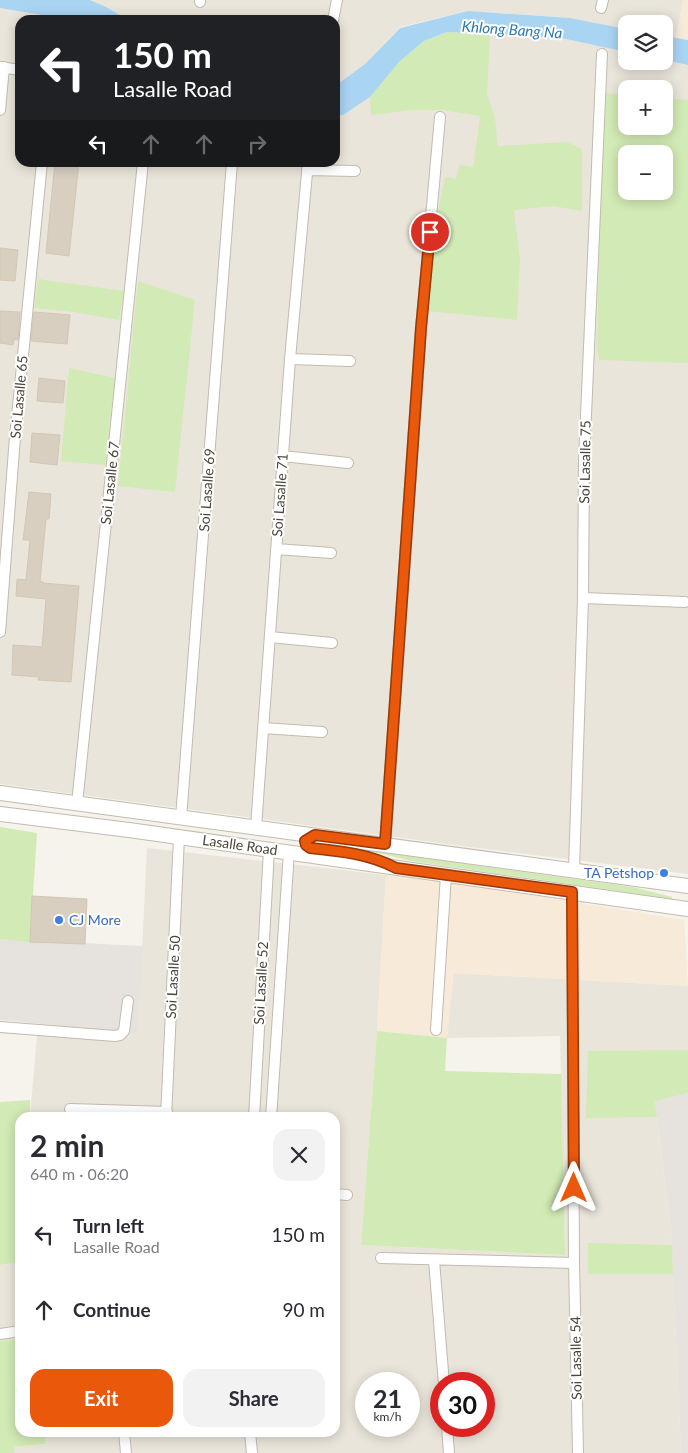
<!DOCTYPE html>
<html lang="en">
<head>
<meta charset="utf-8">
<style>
  :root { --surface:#fff; --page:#f2f2f3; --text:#2b2b33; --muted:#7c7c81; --accent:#ea580c }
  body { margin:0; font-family:Lato,sans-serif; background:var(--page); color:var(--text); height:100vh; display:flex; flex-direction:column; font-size:19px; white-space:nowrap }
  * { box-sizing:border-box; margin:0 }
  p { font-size:16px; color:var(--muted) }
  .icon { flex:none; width:28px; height:28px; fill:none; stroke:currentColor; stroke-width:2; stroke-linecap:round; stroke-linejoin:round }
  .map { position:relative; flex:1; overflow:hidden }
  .panel { position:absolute; left:15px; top:1112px; width:325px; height:325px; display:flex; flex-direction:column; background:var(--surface); border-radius:15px; box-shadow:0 2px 12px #0003 }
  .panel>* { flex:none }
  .banner { position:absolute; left:15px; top:15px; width:325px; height:152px; border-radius:15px; box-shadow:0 2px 12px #0003; background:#202124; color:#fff; overflow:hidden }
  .tools { position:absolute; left:618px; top:15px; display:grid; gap:10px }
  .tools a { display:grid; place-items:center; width:55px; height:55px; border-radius:10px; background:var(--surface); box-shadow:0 2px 12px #0003; font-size:25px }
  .speed { position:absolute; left:355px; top:1372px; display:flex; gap:10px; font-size:25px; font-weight:700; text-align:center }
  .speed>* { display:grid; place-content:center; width:65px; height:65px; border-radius:50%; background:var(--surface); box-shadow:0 2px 12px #0003; line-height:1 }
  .speed small { font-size:12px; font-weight:400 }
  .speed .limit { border:8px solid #d22; background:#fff; color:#111 }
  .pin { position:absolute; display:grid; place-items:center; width:42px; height:42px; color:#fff; margin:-21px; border:2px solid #fff; border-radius:50%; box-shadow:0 1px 5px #0007 }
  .me { position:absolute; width:55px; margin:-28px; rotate:0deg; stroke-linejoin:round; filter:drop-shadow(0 0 4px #0008) }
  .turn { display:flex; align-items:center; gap:18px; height:105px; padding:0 15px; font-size:22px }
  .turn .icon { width:65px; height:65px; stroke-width:2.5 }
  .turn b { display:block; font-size:35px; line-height:42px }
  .lanes { display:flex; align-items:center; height:48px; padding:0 15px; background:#0003; justify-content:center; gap:25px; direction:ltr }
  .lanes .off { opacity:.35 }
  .round { display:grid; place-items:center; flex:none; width:52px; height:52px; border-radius:15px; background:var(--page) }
  .head { display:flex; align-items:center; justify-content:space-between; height:85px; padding:0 15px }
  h1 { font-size:30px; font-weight:700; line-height:38px }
  .primary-button { display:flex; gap:10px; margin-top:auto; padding:10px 15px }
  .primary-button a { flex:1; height:58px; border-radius:15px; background:var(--accent); color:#fff; font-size:20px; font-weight:700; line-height:58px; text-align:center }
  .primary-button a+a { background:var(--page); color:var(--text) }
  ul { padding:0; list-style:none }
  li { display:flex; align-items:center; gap:15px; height:75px; padding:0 15px }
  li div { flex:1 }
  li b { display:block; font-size:19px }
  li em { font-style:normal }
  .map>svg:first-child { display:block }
  .residential { fill:#eae5da; fill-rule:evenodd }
  .commercial { fill:#f7ead8 }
  .industrial { fill:#e6e2dd }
  .green { fill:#d2eab5; fill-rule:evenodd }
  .water { fill:#a9d4f2 }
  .building { fill:#d8cfc1; stroke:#d3c7b4 }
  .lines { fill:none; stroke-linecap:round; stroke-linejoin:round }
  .minor-casing { stroke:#c2bbae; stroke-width:12 }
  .tertiary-casing { stroke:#c2bbae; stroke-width:16 }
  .minor { stroke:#fff; stroke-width:10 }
  .tertiary { stroke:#fff; stroke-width:14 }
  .route-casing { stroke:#983908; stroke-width:12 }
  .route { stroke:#ea580c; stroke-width:9 }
  .shop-dot { fill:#3f7fe0; stroke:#fff; stroke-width:2 }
  .labels { text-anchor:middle; stroke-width:4; stroke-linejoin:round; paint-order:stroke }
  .street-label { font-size:14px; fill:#4b4439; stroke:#fff }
  .shop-label { font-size:14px; fill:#366cbe; stroke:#fff; text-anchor:end }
  .water-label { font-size:15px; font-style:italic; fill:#2e7ab2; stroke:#fff }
</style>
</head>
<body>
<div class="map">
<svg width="688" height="1453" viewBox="0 0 688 1453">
  <rect width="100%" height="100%" fill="#f6f3ec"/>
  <path class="residential" d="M90,0h593l-7,39 -12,-3v-12h-38v5l-56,-11 -102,-7 -68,16 -35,37 -30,22v-66h-206l-25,-14z
    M0,8l71,12h-51v142h315v-47h8l56,-53 48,-30 115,5 64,15v9l38,-1 24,5v809l-226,-28 -462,-62zM626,89h38v37h-38zM626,154h38v37h-38z
    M147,848l239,27 -9,156 -16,214 204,10 -5,-219 -113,2 6,-65 235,13v107l-33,9 16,128 10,223h-667v-6l31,-3v-12h290v-314l-305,-1 8,-93 100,8zM366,1384h43v42h-43zM441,1384h43v42h-43z
    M20,1262v77l-20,2v-76z"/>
  <path class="commercial" d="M683,0h5v40l-12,-1z
    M386,875l72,8 226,37 4,66 -234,-13 -7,65 -70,-7z"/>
  <path class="industrial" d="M0,939l143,7 -5,87 -138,-13z
    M688,1093v360h-7l-10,-223 -16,-129z"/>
  <path class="green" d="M447,32l43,3 -3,60 8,23 3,28 69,-4 15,7v62l-29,-5 -39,4 6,50 -3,60 -90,-9 8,-87 10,-47 11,2 3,-14 14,2 7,-51 -38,-6h-30l-41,5 -1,-18 29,-35 25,-21z
    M606,93l20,2v31h38v-28l24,2v263l-89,-3 -2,-14 3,-128zM626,154h38v37h-38z
    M38,279l86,12 -5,29 -45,-8 -40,-4z
    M138,281l57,19 -20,192 -57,-6z
    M69,368l46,10 -10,87 -44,-4z
    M0,827l37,6 -7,109 -30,-3z
    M314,841l153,23 166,23 39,10v2l-261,-38 -33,-8 -66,-10z
    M377,1031l70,7 -2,33 116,3 4,181 -204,-10z
    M688,1050v43l-33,8 2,16 -71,1 2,-67z
    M30,1100v17l-10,1v144l-20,3v-163z
    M588,1243l84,2 1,29h-85z
    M20,1339v93l25,1v11l-31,3v6h-14v-112z"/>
  <path class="water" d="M0,0h90l14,6 25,14h-58l-71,-12z
    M468,11l102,7 56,11v23l-64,-14 -115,-6 -23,9 -25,21 -29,35 -27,18h-8v-29l30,-22 35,-36z
    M664,36l24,4v25l-24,-5z"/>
  <path class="building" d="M55,162h24l-10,94 -23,-3z
    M0,248l18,2 -3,31 -15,-1z
    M0,311l20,1 -2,28 -4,-1 -1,6 -13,-2z
    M34,312l36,3 -3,29 -36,-3z
    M39,378l26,3 -2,22 -26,-2z
    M32,433l28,2 -3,30 -27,-3z
    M29,492l22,2 -2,25h-3l-6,62 3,1v1l36,3 -8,96 -33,-2 1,-3 -27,-2 1,-30 29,2 4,-48 -30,-3 1,-17 9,1 4,-40h-7z
    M32,896l55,3 -2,45 -55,-2z"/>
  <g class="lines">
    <defs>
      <path id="minor" d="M200,2v-2
        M601,8l2,-8
        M333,20l4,-20
        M0,67l20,3
        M0,110l4,-43
        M307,170l48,1
        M290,359l60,2
        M283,456l65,7
        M276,549l55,4
        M583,598l102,4
        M0,632l15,-195 27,-275
        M270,637l62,6
        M263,728l59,4
        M77,804l66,-642
        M181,818l51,-656
        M256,827l34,-468 18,-197
        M385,845l36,-517 19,-211
        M574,869l9,-271 1,-138 18,-406
        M572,892l2,371 4,190
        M0,1027l115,9 5,-1 4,-4 4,-30
        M436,1030l10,-155
        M70,1109l97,3
        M166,1118l13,-281
        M254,1118l15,-268
        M271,1118l18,-266
        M335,1194l12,1
        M381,1258l193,5
        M434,1260l10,124
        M0,1334l20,-3
        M447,1426l2,27
        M124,1432l2,21
        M250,1432l2,21"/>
      <path id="tertiary" d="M0,793l688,93
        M0,814l129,16 559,79"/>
    </defs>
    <use href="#minor" class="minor-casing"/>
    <use href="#tertiary" class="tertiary-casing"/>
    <use href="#minor" class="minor"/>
    <use href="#tertiary" class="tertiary"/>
  </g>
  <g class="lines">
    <defs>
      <path id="route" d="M430,232l-9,96 -36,516 -70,-9 -10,6 1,4 4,3c30,3 60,6 86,20l176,24 2,296"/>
    </defs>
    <use href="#route" class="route-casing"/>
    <use href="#route" class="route"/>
  </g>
  <g class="shop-dot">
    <circle cx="664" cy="873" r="5"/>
    <circle cx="59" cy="920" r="5"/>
  </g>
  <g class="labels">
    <g class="street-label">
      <text transform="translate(19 397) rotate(-85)" y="5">Soi Lasalle 65</text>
      <text transform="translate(585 462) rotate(-89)" y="5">Soi Lasalle 75</text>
      <text transform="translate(110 483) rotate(-84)" y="5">Soi Lasalle 67</text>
      <text transform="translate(207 490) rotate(-86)" y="5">Soi Lasalle 69</text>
      <text transform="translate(280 495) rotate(-86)" y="5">Soi Lasalle 71</text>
      <text transform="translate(240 845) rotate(8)" y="5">Lasalle Road</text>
      <text transform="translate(173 977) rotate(-87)" y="5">Soi Lasalle 50</text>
      <text transform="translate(261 983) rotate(-87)" y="5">Soi Lasalle 52</text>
      <text transform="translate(576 1358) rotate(-91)" y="5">Soi Lasalle 54</text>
    </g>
    <g class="shop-label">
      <text x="654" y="878">TA Petshop</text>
      <text x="69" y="925" text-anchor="start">CJ More</text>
    </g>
    <g class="water-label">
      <text transform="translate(512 30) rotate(4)" y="5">Khlong Bang Na</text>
    </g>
  </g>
</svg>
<div class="tools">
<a><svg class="icon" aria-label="layers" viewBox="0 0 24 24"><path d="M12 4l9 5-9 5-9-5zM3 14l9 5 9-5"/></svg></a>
<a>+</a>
<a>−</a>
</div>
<div class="speed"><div>21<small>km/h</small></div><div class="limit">30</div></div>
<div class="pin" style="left:430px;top:232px;background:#d93025"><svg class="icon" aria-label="arrive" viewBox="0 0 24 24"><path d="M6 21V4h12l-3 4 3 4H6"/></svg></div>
<svg class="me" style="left:574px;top:1188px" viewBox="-20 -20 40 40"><path d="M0-17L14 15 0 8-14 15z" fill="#ea580c" stroke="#fff" stroke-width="4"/></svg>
<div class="banner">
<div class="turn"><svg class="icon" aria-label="left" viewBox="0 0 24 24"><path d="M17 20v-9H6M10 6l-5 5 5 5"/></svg><div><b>150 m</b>Lasalle Road</div></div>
<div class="lanes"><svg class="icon" aria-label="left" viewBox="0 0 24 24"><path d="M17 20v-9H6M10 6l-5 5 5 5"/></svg><svg class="icon off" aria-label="ahead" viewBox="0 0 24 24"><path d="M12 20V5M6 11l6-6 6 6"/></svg><svg class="icon off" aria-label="ahead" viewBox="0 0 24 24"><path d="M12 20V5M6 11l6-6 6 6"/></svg><svg class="icon off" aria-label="right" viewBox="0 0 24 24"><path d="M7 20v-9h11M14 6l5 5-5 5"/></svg></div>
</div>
<section class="panel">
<div class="head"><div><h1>2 min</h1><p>640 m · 06:20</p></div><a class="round"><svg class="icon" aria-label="close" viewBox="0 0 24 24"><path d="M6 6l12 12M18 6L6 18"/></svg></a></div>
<ul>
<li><svg class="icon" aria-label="left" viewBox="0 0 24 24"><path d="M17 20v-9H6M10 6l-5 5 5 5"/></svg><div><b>Turn left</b><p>Lasalle Road</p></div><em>150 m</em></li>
<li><svg class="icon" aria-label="ahead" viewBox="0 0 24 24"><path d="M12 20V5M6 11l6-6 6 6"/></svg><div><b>Continue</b></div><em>90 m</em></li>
</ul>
<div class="primary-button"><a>Exit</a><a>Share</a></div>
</section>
</div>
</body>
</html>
